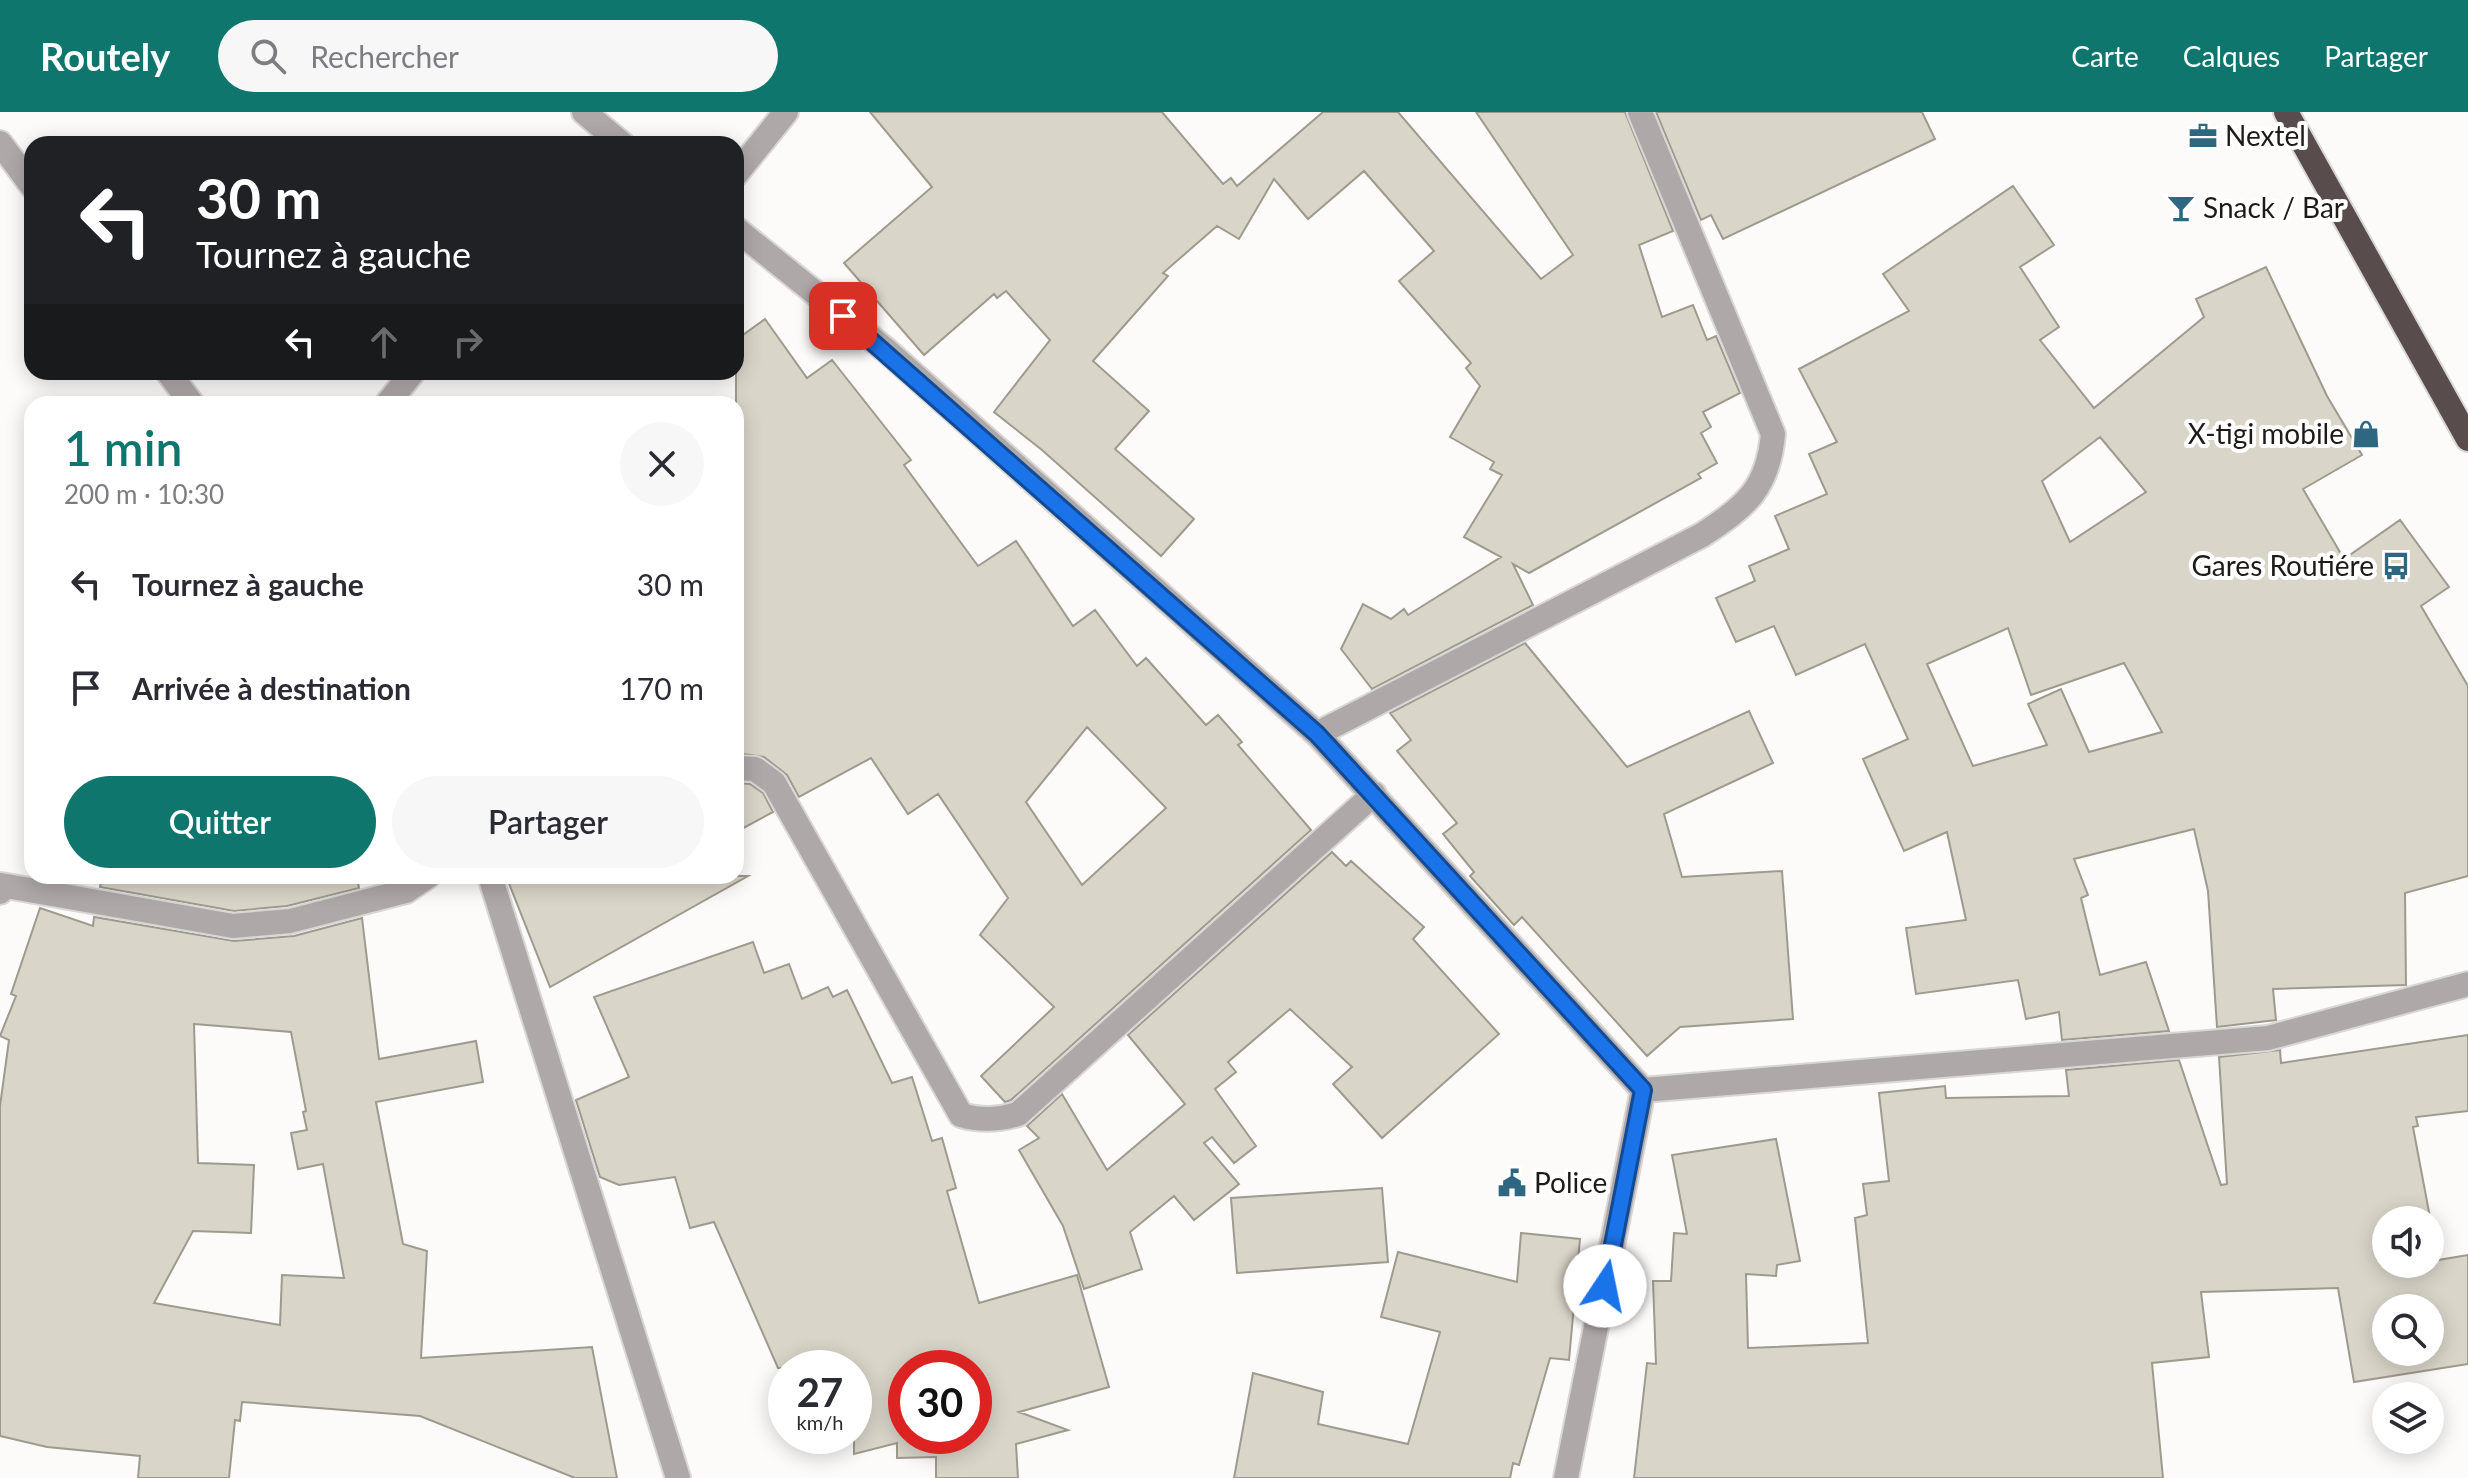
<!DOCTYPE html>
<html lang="fr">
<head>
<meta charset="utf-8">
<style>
  :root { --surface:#fff; --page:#f7f7f7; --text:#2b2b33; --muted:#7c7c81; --accent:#0f766e }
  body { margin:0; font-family:Lato,sans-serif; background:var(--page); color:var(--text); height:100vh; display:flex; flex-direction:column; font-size:30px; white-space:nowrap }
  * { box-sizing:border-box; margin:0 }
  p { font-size:26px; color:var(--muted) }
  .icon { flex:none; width:44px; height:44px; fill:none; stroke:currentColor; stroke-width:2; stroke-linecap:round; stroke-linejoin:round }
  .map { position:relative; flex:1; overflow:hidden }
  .side { position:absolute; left:24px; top:284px; width:720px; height:488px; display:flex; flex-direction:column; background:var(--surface); border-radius:24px; box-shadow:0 4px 20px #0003 }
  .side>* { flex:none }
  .guide { position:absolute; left:24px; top:24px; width:720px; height:244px; border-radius:24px; box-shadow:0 4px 20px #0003; background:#202124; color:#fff; overflow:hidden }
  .controls { position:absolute; left:2372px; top:1094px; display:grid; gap:16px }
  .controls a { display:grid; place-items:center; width:72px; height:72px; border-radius:50%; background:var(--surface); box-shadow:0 4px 20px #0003; font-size:40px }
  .speed { position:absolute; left:768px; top:1238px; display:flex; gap:16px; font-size:40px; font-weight:700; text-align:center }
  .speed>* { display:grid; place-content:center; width:104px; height:104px; border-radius:50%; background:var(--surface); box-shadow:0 4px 20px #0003; line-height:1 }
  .speed small { font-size:20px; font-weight:400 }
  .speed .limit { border:12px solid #d22; background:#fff; color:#111 }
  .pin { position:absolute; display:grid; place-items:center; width:68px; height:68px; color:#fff; margin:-34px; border-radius:16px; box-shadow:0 4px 12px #0006 }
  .me { position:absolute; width:88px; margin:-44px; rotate:11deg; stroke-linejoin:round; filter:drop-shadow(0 0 6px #0008) }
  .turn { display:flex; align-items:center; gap:28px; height:168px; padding:0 40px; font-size:36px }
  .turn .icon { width:104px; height:104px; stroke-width:2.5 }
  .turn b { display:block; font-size:56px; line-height:68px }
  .lanes { display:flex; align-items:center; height:76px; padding:0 40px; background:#0003; justify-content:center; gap:40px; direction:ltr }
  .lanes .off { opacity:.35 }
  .round { display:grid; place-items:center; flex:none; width:84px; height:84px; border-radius:42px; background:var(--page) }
  .overview { display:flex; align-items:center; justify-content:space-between; height:136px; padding:0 40px }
  h1 { font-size:48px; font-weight:600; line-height:60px; color:var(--accent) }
  .button { display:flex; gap:16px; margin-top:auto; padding:16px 40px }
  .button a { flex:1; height:92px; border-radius:48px; background:var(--accent); color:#fff; font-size:32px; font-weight:600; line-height:92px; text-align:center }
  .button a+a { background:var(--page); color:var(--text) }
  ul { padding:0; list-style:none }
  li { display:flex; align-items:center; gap:24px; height:104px; padding:0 40px }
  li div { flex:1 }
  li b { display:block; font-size:30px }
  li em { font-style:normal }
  header { display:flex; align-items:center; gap:48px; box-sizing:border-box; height:112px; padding:0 40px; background:var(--accent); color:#fff }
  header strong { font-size:38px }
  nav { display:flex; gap:44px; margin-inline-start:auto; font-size:28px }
  .search { width:560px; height:72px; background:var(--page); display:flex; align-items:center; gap:20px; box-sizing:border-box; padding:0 28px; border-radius:44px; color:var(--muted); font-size:30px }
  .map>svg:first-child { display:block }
  .building { fill:#dad5c9; stroke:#9f9a8e; stroke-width:2; fill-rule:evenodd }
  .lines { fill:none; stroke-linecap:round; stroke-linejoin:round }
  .minor-casing { stroke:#d9d7d5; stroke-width:28 }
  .highway-casing { stroke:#d9d7d5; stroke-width:28 }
  .minor { stroke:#afa8a8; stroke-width:24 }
  .highway { stroke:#594c4c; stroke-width:24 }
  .route-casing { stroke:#114b97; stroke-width:20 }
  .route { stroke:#1a73e8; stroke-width:14 }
  .labels { text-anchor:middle; stroke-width:8; stroke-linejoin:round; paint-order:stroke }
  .poi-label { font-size:28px; fill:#1f1a17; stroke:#fff; text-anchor:start }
</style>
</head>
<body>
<header>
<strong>Routely</strong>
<div class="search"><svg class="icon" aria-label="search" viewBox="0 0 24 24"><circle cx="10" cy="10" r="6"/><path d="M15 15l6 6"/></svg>Rechercher</div>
<nav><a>Carte</a><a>Calques</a><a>Partager</a></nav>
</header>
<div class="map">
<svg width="2468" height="1366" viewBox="0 0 2468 1366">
  <rect width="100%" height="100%" fill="#fdfbf9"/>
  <path class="building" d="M870,0h292l61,72 8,-6 6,8 86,-74h75l143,167 32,-24 -97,-143h149l48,119 -34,14 23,72 31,-12 14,35 9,-4 24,57 -37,19 8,15 -10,6 16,30 -19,11 3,4 -172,95 -16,-9 20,41 -161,84 -31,-40 22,-45 28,15 13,-10 4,6 93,-58 -37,-20 38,-62 -12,-6 4,-7 -44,-25 30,-51 -14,-18 5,-5 -72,-82 35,-30 -70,-80 -56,48 -34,-40 -35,60 -22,-13 -54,47 5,3 -75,85 56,50 -34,38 79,70 -33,37 -119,-106 -48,-38 56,-72 -44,-49 -9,7 -3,-4 -70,61 -80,-92 88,-76z
    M1656,0h266l13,27 -212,100 -12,-24 -10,5z
    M2013,74l41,59 -34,22 39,60 -19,13 54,68 110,-91 -8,-18 70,-32 61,129 35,59 -59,34 41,70 56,-39 49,67 -28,19 47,80v190l-63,17 1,92 -133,4 3,31 -59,7 -9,-136 -14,-62 -120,30 14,36 -7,3 19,77 46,-13 23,69 -107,9 -3,-28 -33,7 -8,-39 -102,14 -10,-66 60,-8 -19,-88 -43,19 -41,-92 45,-20 -43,-95 -69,31 -22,-49 -38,16 -20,-44 39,-17 -6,-15 40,-17 -14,-33 52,-22 -18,-40 28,-12 -38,-73 110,-58 -26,-37zM2100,325l46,55 -76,50 -28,-61zM2008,516l23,67 93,-32 38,69 -73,20 -28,-63 -33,15 19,41 -74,21 -46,-102z
    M765,207l42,59 25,-18 79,100 -7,5 74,101 38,-25 57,85 22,-16 42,56 9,-8 60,67 12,-10 24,27 -4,3 73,85 -300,270 -6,2 -24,-26 73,-69 -74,-72 28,-37 -70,-104 -30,20 -37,-56 -72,39 -12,-22 -23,-18 -28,-4v-413zM1087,615l79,81 -84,77 -56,-83z
    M1525,531l102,124 122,-56 24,52 -109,51 18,63 100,-6 11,148 -113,8 -33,29 -125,-139 -8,8 -44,-49 4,-4 -31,-38 14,-11 -60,-72 14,-11 -21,-27z
    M736,671l14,1 13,9 10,19 -37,20z
    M1332,740l14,14 5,-5 73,66 -11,12 86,95 -117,104 -49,-54 19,-17 -62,-58 -62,53 8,10 -21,17 41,57 -22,17 -22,-26 -8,6 35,41 -45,36 -20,-24 -44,36 12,37 -58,20 -21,-63 -44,-76 20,-12 -12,-12 35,-32 45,76 78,-66 -57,-69z
    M102,764h255l2,12 -72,18 -53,5 -134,-24z
    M506,764h242l-198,111z
    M40,796l53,18 1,-9 140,24 60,-5 68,-18 17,141 97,-18 7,41 -107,20 27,142 24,7 -6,107 171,-11 25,131h-42l-155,-62 -178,-14 -2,19 -5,-1 -6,58h-91l2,-22 -93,-9 -47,-11v-330l9,-66 -9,-4 16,-40 -5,-2zM194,912l97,8 15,79 -3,1 4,18 -16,3 7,36 25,-5 21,114 -62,-3 -2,50 -126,-22 39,-72 58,2 3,-68 -56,-2z
    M753,830l11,31 25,-9 13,35 26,-12 5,10 14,-7 45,93 20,-6 20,64 10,-3 14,50 -9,3 32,112 98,-28 32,112 -90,25 49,18 -52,14 2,34h-82v-21l-39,1v-15l-43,11v-86h-76l-64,-146 -24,6 -15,-51 -56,8 -19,-8 -24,-77 53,-23 -35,-80zM906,1256h68v68h-68z
    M2468,923v76l-52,6 2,9 -5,1 25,133 30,-5v109l-114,18 -16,-94 -137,4 8,65 -57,6 11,115h-529l13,-115 9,1 -3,-83h18l3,-48 13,1 -15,-79 104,-16 24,122 -23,4 -1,11 -30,-2 2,74 120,-5 -13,-125 12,-3 -4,-31 26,-3 -10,-88 66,-7 1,12 123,-2 -3,-26 113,-10 42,125 6,-1 -8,-127 61,-7 1,13zM2386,1108h44v44h-44zM2386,1196h44v44h-44z
    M1382,1076l6,74 -151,11 -6,-75z
    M1521,1121l59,6 -11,121 -19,-2 -31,107 -6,-2 -3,15h-276l19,-105 70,19 -5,32 90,20 32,-112 -59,-15 17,-65 119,30z"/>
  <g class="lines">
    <defs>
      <path id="minor" d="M584,0l38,32
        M0,31l32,43
        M736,62l50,-62
        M736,117l150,121 431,384 326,356 -77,388
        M168,260l24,32
        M387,292l26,-32
        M1317,622l385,-199c44,-29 66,-46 71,-101l-133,-322
        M736,656l19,1 19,14 187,332c20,6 37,5 57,-1l356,-320
        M490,764l188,602
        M0,780l1,-7 232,41 57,-5 116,-30 22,-15
        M1643,978l625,-52 200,-54"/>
      <path id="highway" d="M2286,0l182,327"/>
    </defs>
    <use href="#minor" class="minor-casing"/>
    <use href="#highway" class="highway-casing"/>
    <use href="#minor" class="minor"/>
    <use href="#highway" class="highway"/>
  </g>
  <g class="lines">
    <defs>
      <path id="route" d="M843,204l474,418 326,356 -38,196"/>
    </defs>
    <use href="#route" class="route-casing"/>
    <use href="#route" class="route"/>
  </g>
  <defs>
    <symbol id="office-bare" viewBox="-9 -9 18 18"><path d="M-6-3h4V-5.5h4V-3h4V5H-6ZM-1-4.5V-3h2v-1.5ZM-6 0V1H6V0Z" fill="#2d6880" stroke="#fff" stroke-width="2.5" paint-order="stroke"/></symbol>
    <symbol id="bar-bare" viewBox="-9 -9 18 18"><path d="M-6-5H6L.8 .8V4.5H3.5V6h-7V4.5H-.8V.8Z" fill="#2d6880" stroke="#fff" stroke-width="2.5" paint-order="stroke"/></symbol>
    <symbol id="shop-bare" viewBox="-9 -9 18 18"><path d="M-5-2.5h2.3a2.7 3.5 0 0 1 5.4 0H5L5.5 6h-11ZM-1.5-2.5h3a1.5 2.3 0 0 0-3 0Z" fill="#2d6880" stroke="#fff" stroke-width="2.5" paint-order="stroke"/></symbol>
    <symbol id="bus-bare" viewBox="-9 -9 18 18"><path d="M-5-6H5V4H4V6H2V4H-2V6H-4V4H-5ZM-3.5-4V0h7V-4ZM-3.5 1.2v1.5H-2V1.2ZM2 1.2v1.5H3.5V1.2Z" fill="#2d6880" stroke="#fff" stroke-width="2.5" paint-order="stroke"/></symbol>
    <symbol id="civic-bare" viewBox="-9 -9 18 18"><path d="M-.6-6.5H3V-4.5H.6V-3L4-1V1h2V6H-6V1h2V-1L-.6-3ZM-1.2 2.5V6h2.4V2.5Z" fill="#2d6880" stroke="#fff" stroke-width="2.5" paint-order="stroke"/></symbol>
  </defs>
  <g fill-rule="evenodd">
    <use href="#office-bare" x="2183" y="4" width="40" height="40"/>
    <use href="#bar-bare" x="2161" y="76" width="40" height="40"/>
    <use href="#shop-bare" x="2346" y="302" width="40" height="40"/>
    <use href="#bus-bare" x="2376" y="434" width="40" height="40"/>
    <use href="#civic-bare" x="1492" y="1051" width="40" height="40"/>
  </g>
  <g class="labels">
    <g class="poi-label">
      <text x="2225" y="34">Nextel</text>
      <text x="2203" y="106">Snack / Bar</text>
      <text x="2344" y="332" text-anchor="end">X-tigi mobile</text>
      <text x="2374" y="464" text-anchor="end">Gares Routiére</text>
      <text x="1534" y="1081">Police</text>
    </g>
  </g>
</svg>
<div class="controls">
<a><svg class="icon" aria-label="sound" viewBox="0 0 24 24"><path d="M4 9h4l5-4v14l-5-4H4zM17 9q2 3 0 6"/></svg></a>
<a><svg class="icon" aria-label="search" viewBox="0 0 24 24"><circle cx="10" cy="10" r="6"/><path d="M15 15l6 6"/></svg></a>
<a><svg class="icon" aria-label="layers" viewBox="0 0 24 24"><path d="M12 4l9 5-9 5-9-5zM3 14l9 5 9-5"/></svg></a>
</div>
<div class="speed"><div>27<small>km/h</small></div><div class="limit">30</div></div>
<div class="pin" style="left:843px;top:204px;background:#d93025"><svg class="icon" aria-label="arrive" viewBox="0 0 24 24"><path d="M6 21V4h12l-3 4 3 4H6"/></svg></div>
<svg class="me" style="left:1605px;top:1174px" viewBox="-20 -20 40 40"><circle r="19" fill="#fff"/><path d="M0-13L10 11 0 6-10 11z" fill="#1a73e8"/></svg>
<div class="guide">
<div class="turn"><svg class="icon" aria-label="left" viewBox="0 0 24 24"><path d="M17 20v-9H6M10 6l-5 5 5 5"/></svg><div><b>30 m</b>Tournez à gauche</div></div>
<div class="lanes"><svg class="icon" aria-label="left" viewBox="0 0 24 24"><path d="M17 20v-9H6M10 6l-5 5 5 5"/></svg><svg class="icon off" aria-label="ahead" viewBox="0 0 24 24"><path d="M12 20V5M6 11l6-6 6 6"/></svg><svg class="icon off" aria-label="right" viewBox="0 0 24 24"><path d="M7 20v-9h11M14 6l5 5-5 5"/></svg></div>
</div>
<section class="side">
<div class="overview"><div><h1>1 min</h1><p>200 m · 10:30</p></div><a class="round"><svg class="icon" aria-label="close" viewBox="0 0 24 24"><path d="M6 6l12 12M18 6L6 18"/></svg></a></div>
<ul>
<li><svg class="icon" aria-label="left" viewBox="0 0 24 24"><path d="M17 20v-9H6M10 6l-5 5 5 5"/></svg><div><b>Tournez à gauche</b></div><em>30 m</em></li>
<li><svg class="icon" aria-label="arrive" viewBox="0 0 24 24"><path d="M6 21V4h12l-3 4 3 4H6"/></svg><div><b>Arrivée à destination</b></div><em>170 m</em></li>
</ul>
<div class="button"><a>Quitter</a><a>Partager</a></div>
</section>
</div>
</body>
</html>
